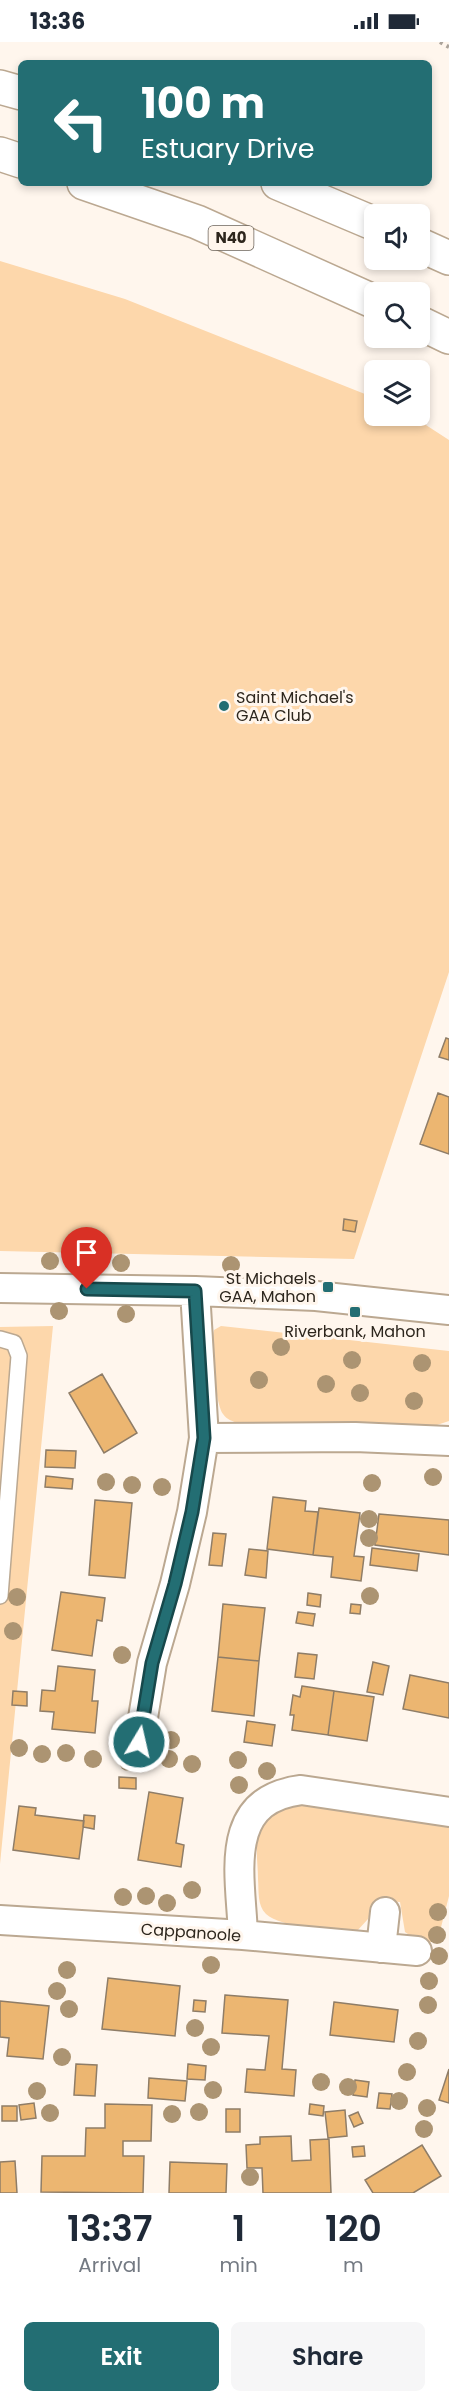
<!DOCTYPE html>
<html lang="en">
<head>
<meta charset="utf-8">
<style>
  :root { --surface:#fff; --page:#f6f6f7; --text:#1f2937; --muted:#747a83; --accent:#236e73 }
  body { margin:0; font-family:Poppins,sans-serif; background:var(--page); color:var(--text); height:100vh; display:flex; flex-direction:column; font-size:22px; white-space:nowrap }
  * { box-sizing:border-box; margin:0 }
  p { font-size:20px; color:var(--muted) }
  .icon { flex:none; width:33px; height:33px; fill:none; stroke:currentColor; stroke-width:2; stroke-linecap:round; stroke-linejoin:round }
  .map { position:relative; height:2151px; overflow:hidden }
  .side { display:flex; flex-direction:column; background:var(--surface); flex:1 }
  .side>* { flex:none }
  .guide { position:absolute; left:18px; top:18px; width:414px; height:126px; border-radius:9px; box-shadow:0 3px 9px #0003; background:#236e73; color:#fff; overflow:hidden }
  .fabs { position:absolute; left:364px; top:162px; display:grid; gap:12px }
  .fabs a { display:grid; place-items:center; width:66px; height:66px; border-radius:9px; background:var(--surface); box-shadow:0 3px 9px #0003; font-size:30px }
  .pin { position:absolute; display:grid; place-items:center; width:51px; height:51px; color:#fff; margin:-62px -26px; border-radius:50% 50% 50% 0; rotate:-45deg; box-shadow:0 0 6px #0007 }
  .pin .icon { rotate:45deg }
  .me { position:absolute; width:66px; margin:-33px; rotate:9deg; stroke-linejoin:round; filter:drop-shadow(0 0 4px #0008) }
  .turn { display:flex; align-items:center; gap:21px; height:126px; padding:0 24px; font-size:27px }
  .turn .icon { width:78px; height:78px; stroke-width:2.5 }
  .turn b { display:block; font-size:42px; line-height:51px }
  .eta { display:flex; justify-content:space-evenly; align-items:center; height:102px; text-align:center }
  .eta b { font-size:36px; font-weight:600; line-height:42px }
  .action { display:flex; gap:12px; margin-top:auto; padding:12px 24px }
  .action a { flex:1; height:69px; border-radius:9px; background:var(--accent); color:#fff; font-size:24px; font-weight:600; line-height:69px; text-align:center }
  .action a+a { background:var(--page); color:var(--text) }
  .status { display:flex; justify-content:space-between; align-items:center; height:42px; padding:0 30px; background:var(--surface); direction:ltr }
  .status svg { height:16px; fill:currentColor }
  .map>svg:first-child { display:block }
  .green { fill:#fdd7ab }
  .building { fill:#ecb671; stroke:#8f7d67; stroke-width:1.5 }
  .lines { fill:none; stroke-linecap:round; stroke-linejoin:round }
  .lane-casing { stroke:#bba891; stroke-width:18 }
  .street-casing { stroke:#bba891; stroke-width:32 }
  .highway-casing { stroke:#bba891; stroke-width:36 }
  .path { stroke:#aba39a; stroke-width:4; stroke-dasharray:3 4.5; stroke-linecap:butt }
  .lane { stroke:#fff; stroke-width:15 }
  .street { stroke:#fff; stroke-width:28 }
  .highway { stroke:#fff; stroke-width:33 }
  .tree { fill:#ac9472 }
  .route-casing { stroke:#17484b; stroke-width:15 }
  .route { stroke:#236e73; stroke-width:10 }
  .poi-dot { fill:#236e73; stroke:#fff6ed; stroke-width:2 }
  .labels { text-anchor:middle; stroke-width:6; stroke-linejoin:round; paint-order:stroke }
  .shield { fill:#fff6ed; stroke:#6c645b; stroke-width:1.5 }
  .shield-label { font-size:15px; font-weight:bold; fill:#2d261d }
  .poi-label { font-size:16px; fill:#2d261d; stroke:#fff6ed; text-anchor:start }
  .street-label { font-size:16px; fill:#2d261d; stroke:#fff6ed }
</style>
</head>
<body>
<div class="status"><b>13:36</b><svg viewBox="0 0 49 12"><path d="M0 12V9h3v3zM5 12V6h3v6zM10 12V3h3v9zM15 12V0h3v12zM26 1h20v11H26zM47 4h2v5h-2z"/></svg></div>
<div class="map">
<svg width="449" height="2151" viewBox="0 0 449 2151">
  <rect width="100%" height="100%" fill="#fff6ed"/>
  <path class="green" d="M0,219l125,38 250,99v18h37l37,24v532l-95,287 -354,-8z
    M53,1284l-53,538v-537z
    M221,1284l228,25v70l-12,4 -22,1 -176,-2c-6,-3 -12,-4 -16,-10 -8,-11 -13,-70 -9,-84z
    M308,1761l141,22v71l-12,47 -22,-4 -10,-7 -5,-30 -25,-2 -7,19 -11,12c-21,0 -76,-3 -91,-17 -9,-9 -7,-23 -8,-35 0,-12 -2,-25 -1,-37 2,-26 28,-38 51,-39z"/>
  <path class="building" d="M446,996l3,1v21l-10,-3z
    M438,1051l11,4v57l-29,-10z
    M344,1177l13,2 -2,11 -12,-2z
    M102,1332l35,59 -33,20 -35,-60z
    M46,1408l30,1 -1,17 -30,-1z
    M46,1434l27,3 -1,10 -27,-2z
    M273,1455l33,4 -1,10 13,1 -5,43 -46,-6z
    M95,1458l37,3 -7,75 -36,-3z
    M319,1466l41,5 -6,43 10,1 -3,24 -30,-4 2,-20 -20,-2z
    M379,1472l70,6v35l-74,-10z
    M213,1491l13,1 -4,32 -13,-1z
    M372,1506l47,6 -2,17 -47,-6z
    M249,1507l19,2 -2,27 -21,-3z
    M61,1550l44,6 -3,23 -5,-1 -5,36 -40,-6z
    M308,1551l13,2 -1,12 -13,-2z
    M223,1562l42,4 -6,53 -41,-4z
    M351,1562l10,1 -1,9 -10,-1z
    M298,1570l17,2 -2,12 -17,-3z
    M298,1611l19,2 -3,24 -19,-2z
    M218,1615l41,4 -5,55 -42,-5z
    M373,1620l16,4 -6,29 -16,-3z
    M58,1624l37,4 -3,31h6l-3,32 -43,-4 2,-17 -14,-1 2,-21 13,1z
    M410,1633l39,8v35l-46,-9z
    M302,1644l32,5 -6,44 -36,-5 2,-15h-4l3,-20 7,2z
    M13,1649l14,1v14l-15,-1z
    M334,1649l40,6 -7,44 -39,-6z
    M247,1679l28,4 -3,21 -28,-4z
    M119,1735l17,1v11l-17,-1z
    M149,1750l34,6 -7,45 8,2 -3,22 -43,-7z
    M19,1764l17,2 -1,7 49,6 -5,38 -66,-9z
    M84,1773l11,1 -1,13 -11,-2z
    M108,1936l72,8 -5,50 -73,-7z
    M225,1953l63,5 -6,69 14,1 -2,26 -49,-4 2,-23 18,1 4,-34 -47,-3z
    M194,1958l12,1 -1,11 -12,-1z
    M0,1959l49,5 -6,53 -36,-3 2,-18 -9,-1z
    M334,1960l64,8 -4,32 -64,-7z
    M76,2022l21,1 -2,31 -21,-1z
    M188,2022l18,2 -1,14 -18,-1z
    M449,2027v34l-10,-3z
    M149,2036l38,3 -2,20 -37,-3z
    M355,2038l14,2 -2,15 -14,-2z
    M379,2051l13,1 -2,15 -13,-1z
    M34,2061l2,15 -15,2 -2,-15z
    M105,2062l47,1 -1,36h-28v15h21l-1,37 -102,-1 1,-36h43l1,-28h19z
    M310,2062l14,2 -1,10 -14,-2z
    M2,2064h15v15h-15z
    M226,2067h14v23h-14z
    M345,2068l2,26 -19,2 -3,-26z
    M358,2070l5,11 -9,4 -5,-11z
    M291,2094l1,25 19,-1 -1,-20 19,-1 2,54h-68l-1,-25h-15l-1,-23 14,-1v-7z
    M422,2103l19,31 -28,17h-40l-8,-13z
    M364,2104l1,10 -12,1 -1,-10z
    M15,2119l2,32h-17v-31z
    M170,2120l57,2 -1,29h-57z"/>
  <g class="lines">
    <defs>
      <path id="lane" d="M0,1297l14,4 5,13 -19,240"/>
      <path id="street" d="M0,1246l195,3 121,5 133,14
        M204,1396l151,-1 94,4
        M139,1700l13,-79 23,-79 17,-72 12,-74 -9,-147
        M0,1878l243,15 174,16
        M243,1893c-2,-58 -22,-135 58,-145l148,22
        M381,1906l4,-36"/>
      <path id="highway" d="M0,45l21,6
        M0,112l21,7
        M84,141l113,39 178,80
        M278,141l97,41
        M420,203l29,13
        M420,281l29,14"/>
    </defs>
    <use href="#lane" class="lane-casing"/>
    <use href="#street" class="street-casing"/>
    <use href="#highway" class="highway-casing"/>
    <path class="path" d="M440,0l9,5"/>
    <use href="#lane" class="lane"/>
    <use href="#street" class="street"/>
    <use href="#highway" class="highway"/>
  </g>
  <g class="tree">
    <circle cx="50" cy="1219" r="9"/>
    <circle cx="121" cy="1221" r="9"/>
    <circle cx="231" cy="1223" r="9"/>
    <circle cx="59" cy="1269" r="9"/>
    <circle cx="126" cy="1272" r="9"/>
    <circle cx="281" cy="1305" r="9"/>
    <circle cx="352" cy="1318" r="9"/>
    <circle cx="422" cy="1321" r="9"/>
    <circle cx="259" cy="1338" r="9"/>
    <circle cx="326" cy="1342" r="9"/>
    <circle cx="360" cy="1351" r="9"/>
    <circle cx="414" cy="1359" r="9"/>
    <circle cx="433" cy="1435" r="9"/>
    <circle cx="106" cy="1440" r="9"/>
    <circle cx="372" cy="1441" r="9"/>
    <circle cx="132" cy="1443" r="9"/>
    <circle cx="162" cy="1445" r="9"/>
    <circle cx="369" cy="1477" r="9"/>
    <circle cx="369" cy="1496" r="9"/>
    <circle cx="370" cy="1554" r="9"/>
    <circle cx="17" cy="1555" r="9"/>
    <circle cx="13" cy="1589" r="9"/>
    <circle cx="122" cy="1613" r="9"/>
    <circle cx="171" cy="1698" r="9"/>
    <circle cx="19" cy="1706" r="9"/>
    <circle cx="66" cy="1711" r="9"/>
    <circle cx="42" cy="1712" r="9"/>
    <circle cx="93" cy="1717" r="9"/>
    <circle cx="169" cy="1717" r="9"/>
    <circle cx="147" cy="1718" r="9"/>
    <circle cx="238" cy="1718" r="9"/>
    <circle cx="128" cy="1720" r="9"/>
    <circle cx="192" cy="1722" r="9"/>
    <circle cx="267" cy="1729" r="9"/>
    <circle cx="239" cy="1743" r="9"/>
    <circle cx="192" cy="1848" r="9"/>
    <circle cx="146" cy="1854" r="9"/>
    <circle cx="123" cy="1855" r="9"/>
    <circle cx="167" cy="1861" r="9"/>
    <circle cx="438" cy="1870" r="9"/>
    <circle cx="437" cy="1893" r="9"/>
    <circle cx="439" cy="1914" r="9"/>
    <circle cx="211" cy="1923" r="9"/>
    <circle cx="67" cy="1928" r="9"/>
    <circle cx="429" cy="1939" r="9"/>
    <circle cx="57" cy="1949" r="9"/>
    <circle cx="428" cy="1963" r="9"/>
    <circle cx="69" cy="1967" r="9"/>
    <circle cx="195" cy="1986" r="9"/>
    <circle cx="418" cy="1999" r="9"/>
    <circle cx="211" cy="2005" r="9"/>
    <circle cx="62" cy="2015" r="9"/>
    <circle cx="407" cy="2030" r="9"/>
    <circle cx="321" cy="2040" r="9"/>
    <circle cx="348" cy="2045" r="9"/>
    <circle cx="213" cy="2048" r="9"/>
    <circle cx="37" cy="2049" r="9"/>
    <circle cx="399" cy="2059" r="9"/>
    <circle cx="427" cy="2066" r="9"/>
    <circle cx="199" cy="2070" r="9"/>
    <circle cx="50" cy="2071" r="9"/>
    <circle cx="172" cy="2072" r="9"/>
    <circle cx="424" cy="2087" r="9"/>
    <circle cx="250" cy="2135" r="9"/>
  </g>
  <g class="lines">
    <defs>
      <path id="route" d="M87,1247l108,2 9,147 -12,74 -17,72 -23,79 -13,79"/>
    </defs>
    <use href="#route" class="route-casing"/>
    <use href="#route" class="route"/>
  </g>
  <g class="poi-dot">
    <circle cx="224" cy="664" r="6"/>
    <rect x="322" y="1239" width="12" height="12" rx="3"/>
    <rect x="349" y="1264" width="12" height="12" rx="3"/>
  </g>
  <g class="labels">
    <rect class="shield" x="208.5" y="184" width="45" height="24" rx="4.5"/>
    <g class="shield-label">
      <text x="231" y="201">N40</text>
    </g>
    <g class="poi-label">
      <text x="236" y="661">Saint Michael's<tspan x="236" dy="18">GAA Club</tspan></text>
      <text x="316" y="1242" text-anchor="end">St Michaels<tspan x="316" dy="18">GAA, Mahon</tspan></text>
      <text x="355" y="1295" text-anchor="middle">Riverbank, Mahon</text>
    </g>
    <g class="street-label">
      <text transform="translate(191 1890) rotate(4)" y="6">Cappanoole</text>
    </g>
  </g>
</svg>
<div class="fabs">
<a><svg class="icon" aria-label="sound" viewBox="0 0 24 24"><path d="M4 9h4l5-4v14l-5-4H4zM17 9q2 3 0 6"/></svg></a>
<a><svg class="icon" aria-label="search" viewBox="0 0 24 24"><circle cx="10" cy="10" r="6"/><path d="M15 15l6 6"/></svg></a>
<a><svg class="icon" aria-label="layers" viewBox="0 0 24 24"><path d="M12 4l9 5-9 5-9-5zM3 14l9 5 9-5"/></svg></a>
</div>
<div class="pin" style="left:87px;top:1247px;background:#d93025"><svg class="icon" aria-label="arrive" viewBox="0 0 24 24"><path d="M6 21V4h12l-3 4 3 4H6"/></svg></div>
<svg class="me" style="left:139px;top:1700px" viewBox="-20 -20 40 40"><circle r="17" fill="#236e73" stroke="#fff" stroke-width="3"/><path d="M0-11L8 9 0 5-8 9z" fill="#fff"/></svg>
<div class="guide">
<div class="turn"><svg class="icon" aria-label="left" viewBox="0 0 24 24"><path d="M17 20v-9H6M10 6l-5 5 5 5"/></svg><div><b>100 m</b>Estuary Drive</div></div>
</div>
</div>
<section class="side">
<div class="eta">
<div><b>13:37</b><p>Arrival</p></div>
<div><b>1</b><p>min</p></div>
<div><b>120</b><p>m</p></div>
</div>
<div class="action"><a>Exit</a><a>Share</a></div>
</section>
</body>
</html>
